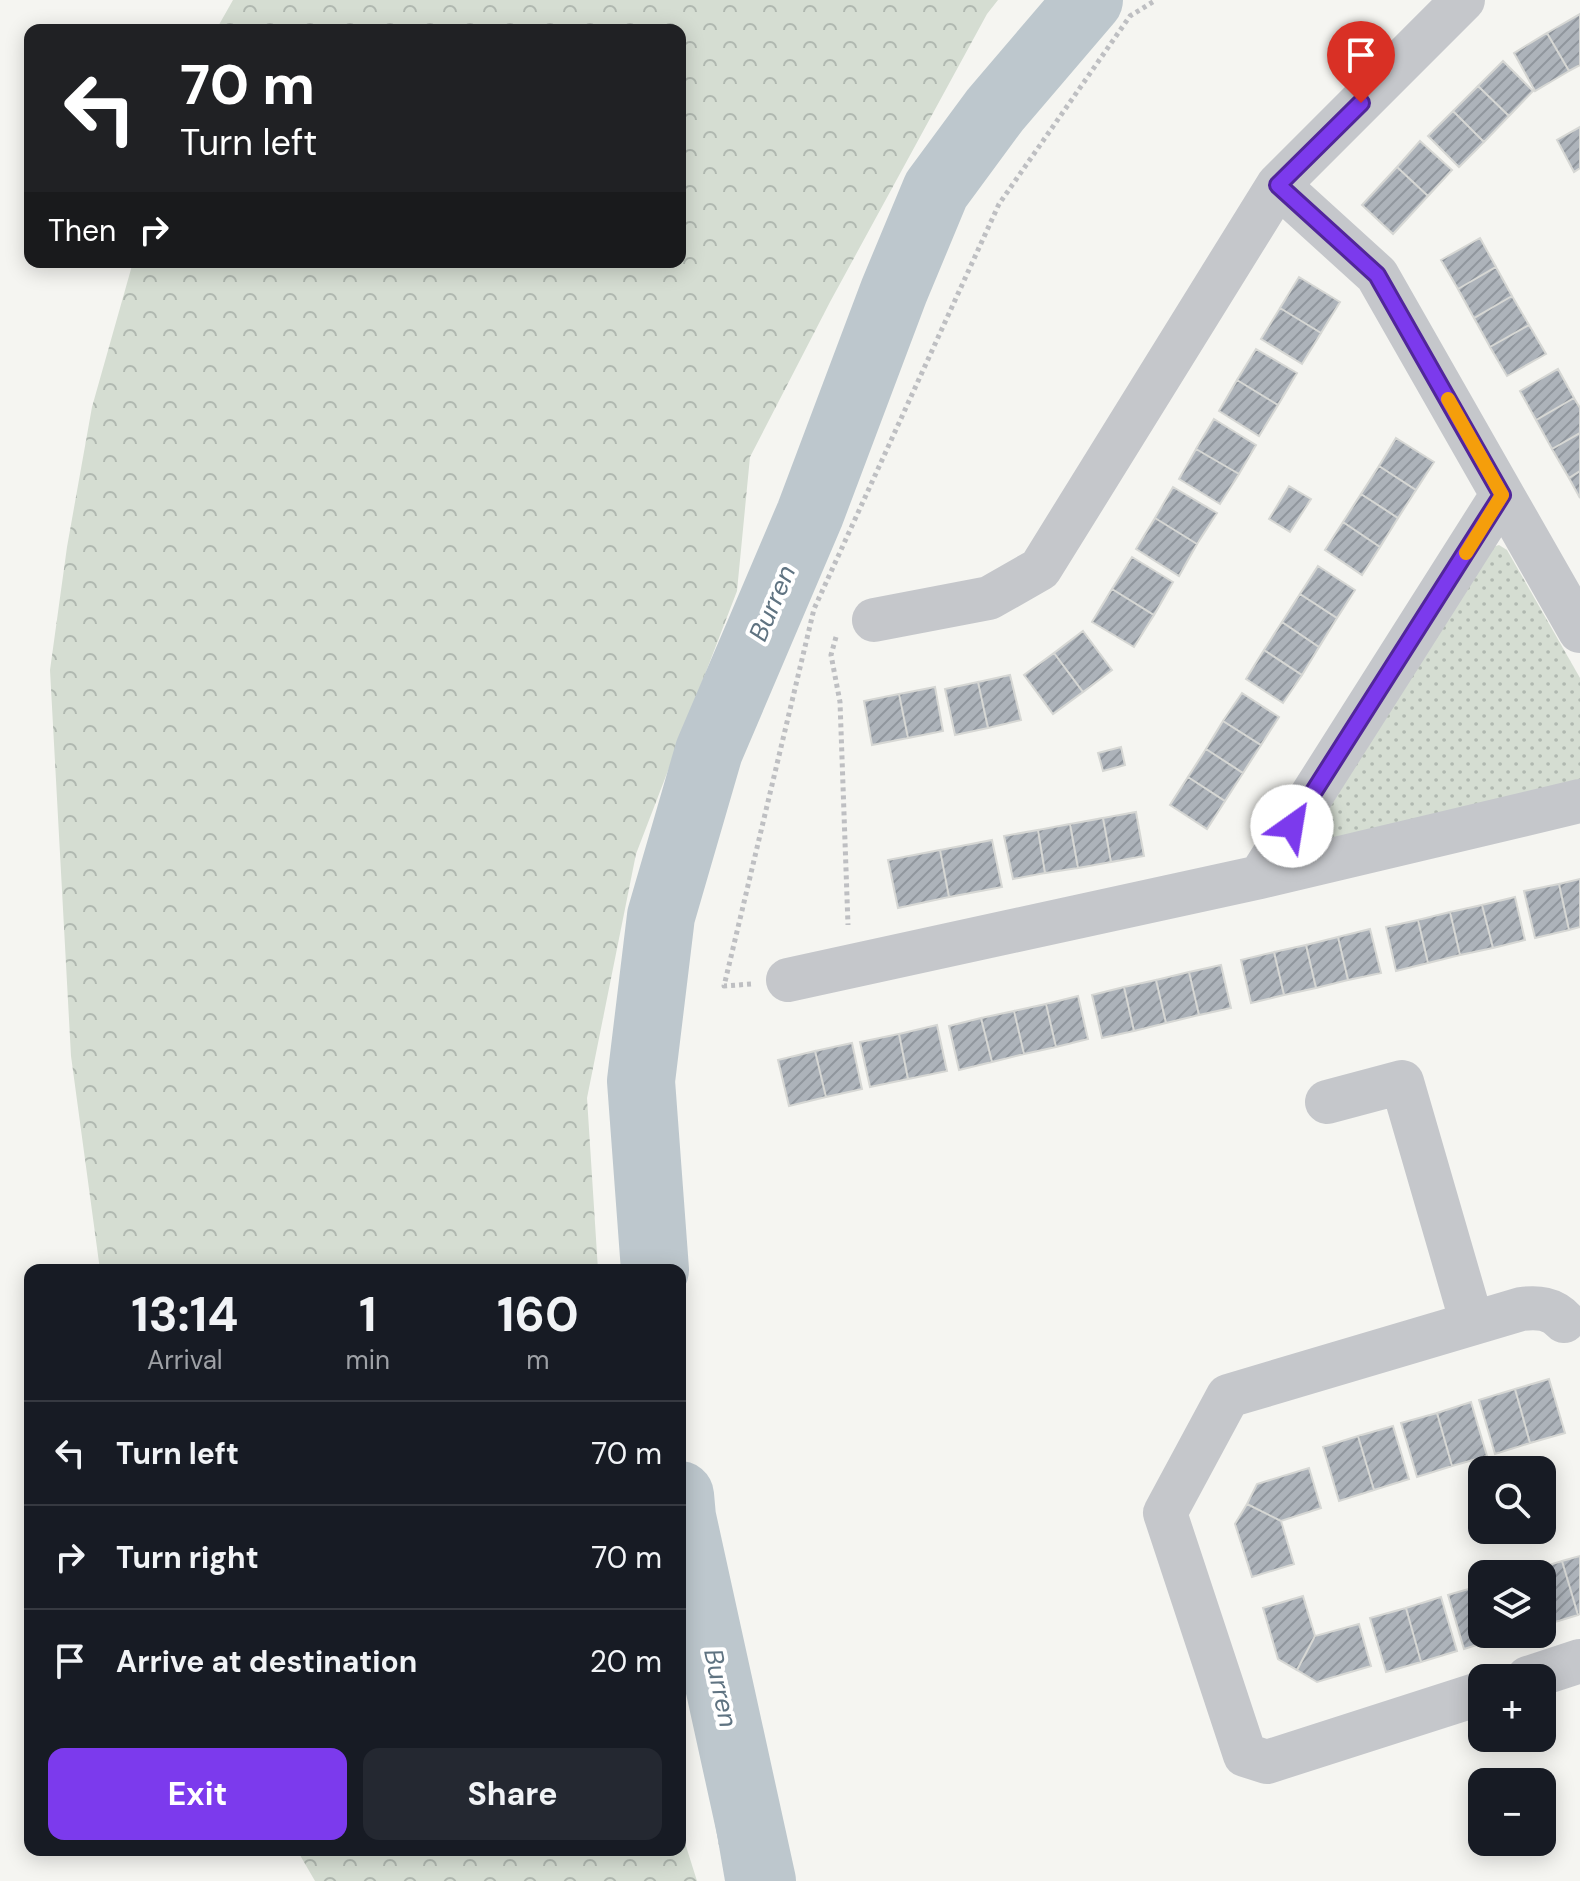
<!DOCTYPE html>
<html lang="en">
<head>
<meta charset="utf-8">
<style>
  :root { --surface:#171b24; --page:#242831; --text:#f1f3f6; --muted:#9ea1a6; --line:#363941; --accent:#7c3aed }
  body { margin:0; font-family:"DM Sans",sans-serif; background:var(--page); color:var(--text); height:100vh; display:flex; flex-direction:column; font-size:30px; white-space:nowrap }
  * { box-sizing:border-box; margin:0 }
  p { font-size:26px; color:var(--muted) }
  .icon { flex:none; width:44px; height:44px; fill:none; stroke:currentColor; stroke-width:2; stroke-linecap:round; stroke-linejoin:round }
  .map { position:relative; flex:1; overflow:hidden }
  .panel { position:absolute; left:24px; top:1264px; width:662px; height:592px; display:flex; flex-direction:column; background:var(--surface); border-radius:16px; box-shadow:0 4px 20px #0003 }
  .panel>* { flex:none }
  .hud { position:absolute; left:24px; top:24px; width:662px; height:244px; border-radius:16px; box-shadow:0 4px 20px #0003; background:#202124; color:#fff; overflow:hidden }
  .buttons { position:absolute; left:1468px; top:1456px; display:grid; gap:16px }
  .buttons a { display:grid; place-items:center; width:88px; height:88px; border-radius:16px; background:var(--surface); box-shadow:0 4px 20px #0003; font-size:40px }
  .pin { position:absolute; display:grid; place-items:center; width:68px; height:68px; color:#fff; margin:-82px -34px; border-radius:50% 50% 50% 0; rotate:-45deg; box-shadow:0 0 8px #0007 }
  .pin .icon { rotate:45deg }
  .me { position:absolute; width:88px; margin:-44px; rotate:32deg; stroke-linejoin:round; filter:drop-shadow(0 0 6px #0008) }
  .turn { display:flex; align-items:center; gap:28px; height:168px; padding:0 24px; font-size:36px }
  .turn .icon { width:104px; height:104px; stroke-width:2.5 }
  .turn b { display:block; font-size:56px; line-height:68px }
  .then { display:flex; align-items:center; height:76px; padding:0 24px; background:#0003; gap:16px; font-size:30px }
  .eta { display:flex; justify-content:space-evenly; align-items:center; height:136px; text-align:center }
  .eta b { font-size:48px; font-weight:700; line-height:56px }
  .primary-button { display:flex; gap:16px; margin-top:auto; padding:16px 24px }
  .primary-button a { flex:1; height:92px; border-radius:16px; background:var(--accent); color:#fff; font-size:32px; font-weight:700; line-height:92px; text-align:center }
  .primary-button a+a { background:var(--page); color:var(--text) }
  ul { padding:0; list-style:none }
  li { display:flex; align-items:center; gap:24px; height:104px; padding:0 24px; border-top:2px solid var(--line) }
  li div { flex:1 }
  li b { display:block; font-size:30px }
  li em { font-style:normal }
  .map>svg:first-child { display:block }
  .grass { fill:url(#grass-dots) }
  .forest { fill:url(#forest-crowns) }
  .water { fill:url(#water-ripples) }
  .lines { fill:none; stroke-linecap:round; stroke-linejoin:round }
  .river { stroke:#bdc7cd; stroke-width:68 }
  .building { fill:url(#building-hatch); stroke:#d6d7d4; stroke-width:2 }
  .path { stroke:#bebfc2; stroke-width:5; stroke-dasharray:4 4; stroke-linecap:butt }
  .minor { stroke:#c5c7cb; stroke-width:44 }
  .route-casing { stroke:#51269a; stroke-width:20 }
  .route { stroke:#7c3aed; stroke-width:14 }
  .slow { stroke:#f59e0b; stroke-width:14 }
  .labels { text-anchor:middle; stroke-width:8; stroke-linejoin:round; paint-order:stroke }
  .water-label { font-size:26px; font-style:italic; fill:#5f7381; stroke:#fff }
</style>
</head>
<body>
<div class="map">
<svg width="1580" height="1881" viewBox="0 0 1580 1881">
  <defs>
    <pattern id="grass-dots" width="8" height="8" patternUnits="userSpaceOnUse" patternTransform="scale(2)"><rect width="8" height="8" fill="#d5ddd2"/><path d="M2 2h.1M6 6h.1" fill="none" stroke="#b0b8b0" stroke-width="1.8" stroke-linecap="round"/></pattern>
    <pattern id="forest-crowns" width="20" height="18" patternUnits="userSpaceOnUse" patternTransform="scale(2)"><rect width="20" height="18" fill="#d5ddd2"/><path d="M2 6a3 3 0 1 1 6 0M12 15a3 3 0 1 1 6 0" fill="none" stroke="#b0b8b0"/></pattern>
    <pattern id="water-ripples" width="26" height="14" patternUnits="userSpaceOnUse" patternTransform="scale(2)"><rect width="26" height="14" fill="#bdc7cd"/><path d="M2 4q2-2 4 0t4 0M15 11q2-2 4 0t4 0" fill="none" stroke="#9da6ac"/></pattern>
    <pattern id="building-hatch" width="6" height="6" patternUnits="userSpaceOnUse" patternTransform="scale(2)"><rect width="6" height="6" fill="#adb3ba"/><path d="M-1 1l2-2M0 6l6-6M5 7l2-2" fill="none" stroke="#90969d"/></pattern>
  </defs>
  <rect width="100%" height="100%" fill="#f5f5f1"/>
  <path class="grass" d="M1499,545l8,5 73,128v107l-252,57 -8,-8 1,-12 165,-273z"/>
  <path class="forest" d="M233,0h765l-11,14 -157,288 -80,155 -13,134 -101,263 -49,244 11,172h-498l-29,-214 -21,-386 17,-123 25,-140 41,-145h547v-232h-464z
    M680,1827l17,54h-382l-18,-31h383z"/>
  <path class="water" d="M734,1635l48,197 6,49h-63l-35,-203 -1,-33z"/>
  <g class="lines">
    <path class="river" d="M655,1270l-14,-189 20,-165 48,-165 101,-237 84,-223 42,-101 59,-80 94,-110
      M680,1495l2,22 80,364"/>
  </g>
  <path class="building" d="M1580,14v51l-11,6 -22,-38z
    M1547,33l22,38 -34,20 -21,-38z
    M1503,61l30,30 -24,25 -31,-30z
    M1478,86l31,30 -25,26 -31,-31z
    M1453,111l31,31 -25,25 -31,-31z
    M1580,127v41l-6,4 -17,-32z
    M1420,141l32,29 -24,26 -31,-29z
    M1397,167l31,29 -35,38 -31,-29z
    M1480,238l16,29 -38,22 -17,-29z
    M1496,267l16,29 -38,22 -16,-29z
    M1299,277l41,25 -19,31 -41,-25z
    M1512,296l17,29 -39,22 -16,-29z
    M1280,308l41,25 -19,31 -41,-25z
    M1529,325l17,29 -39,22 -17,-29z
    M1256,349l41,24 -19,32 -41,-25z
    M1558,369l16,29 -38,22 -16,-29z
    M1237,380l41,25 -19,31 -40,-25z
    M1574,398l6,10v25l-28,16 -16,-29z
    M1214,419l42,26 -17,29 -43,-25z
    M1580,433v38l-11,7 -17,-29z
    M1396,438l38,24 -18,28 -37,-24z
    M1196,449l43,25 -19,30 -41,-25z
    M1379,466l37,24 -18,28 -37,-24z
    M1580,471v27l-11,-20z
    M1289,486l22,13 -21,33 -21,-13z
    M1173,487l44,26 -20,31 -42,-26z
    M1361,494l37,24 -18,29 -37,-25z
    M1155,518l42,26 -18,32 -43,-27z
    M1343,522l37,25 -18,28 -37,-25z
    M1132,557l41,25 -19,33 -42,-26z
    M1318,566l37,24 -18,28 -37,-24z
    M1112,589l42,26 -20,32 -42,-25z
    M1300,594l37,24 -18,29 -37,-25z
    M1282,622l37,25 -17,28 -38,-25z
    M1083,631l29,39 -29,22 -29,-39z
    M1264,650l38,25 -19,28 -37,-24z
    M1054,653l29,39 -30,22 -29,-39z
    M1010,675l11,45 -33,8 -10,-46z
    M978,682l10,46 -33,7 -10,-46z
    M935,687l8,44 -35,7 -9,-44z
    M1242,693l37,24 -18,28 -38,-24z
    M899,694l9,44 -36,7 -8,-44z
    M1223,721l38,24 -18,28 -37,-24z
    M1121,747l4,18 -22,6 -5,-18z
    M1206,749l37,24 -18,28 -37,-24z
    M1188,777l37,24 -18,28 -37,-24z
    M1136,812l8,44 -33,6 -8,-44z
    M1103,818l8,44 -33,6 -8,-44z
    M1070,824l8,44 -33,5 -7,-43z
    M1038,830l7,43 -32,6 -9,-43z
    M992,840l10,47 -53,10 -9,-47z
    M940,850l9,47 -51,11 -10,-48z
    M1580,879v48l-11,3 -10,-46z
    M1559,884l10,46 -34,8 -11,-47z
    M1515,897l10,43 -32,8 -11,-43z
    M1482,905l11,43 -33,7 -10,-43z
    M1450,912l10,43 -32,8 -10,-43z
    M1418,920l10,43 -32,8 -10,-44z
    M1370,929l11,44 -33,7 -10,-43z
    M1338,937l10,43 -32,8 -10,-43z
    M1306,945l10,43 -32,7 -10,-43z
    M1274,952l10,43 -33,8 -10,-43z
    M1221,965l10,43 -32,7 -10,-43z
    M1189,972l10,43 -33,8 -10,-43z
    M1156,980l10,43 -32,8 -10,-44z
    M1124,987l10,44 -32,7 -10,-43z
    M1078,996l10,43 -32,8 -10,-43z
    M1046,1004l10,43 -32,7 -10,-43z
    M1014,1011l10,43 -32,8 -11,-44z
    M981,1018l11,44 -33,8 -10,-44z
    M937,1025l10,46 -39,8 -9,-45z
    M899,1034l9,45 -38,8 -10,-45z
    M852,1043l10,46 -36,8 -11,-46z
    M815,1051l11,46 -37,9 -11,-46z
    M1549,1379l16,54 -35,10 -15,-54z
    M1515,1389l15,54 -35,11 -16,-54z
    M1471,1402l16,54 -35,10 -15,-53z
    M1437,1413l15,53 -35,11 -16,-54z
    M1393,1426l16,53 -35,11 -16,-54z
    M1358,1436l16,54 -35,11 -16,-54z
    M1309,1468l12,40 -40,13 -34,-17 10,-20z
    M1247,1504l34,17 13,43 -42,13 -17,-53z
    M1580,1556v58l-2,1 -16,-54z
    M1562,1561l16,54 -36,11v-52h-15l-1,-2z
    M1482,1585v49h16l1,4 -35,11 -16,-54z
    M1303,1596l12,40 -18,34 -19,-11 -15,-51z
    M1441,1597l16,54 -36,11 -15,-54z
    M1406,1608l15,54 -35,10 -16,-54z
    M1359,1624l12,42 -54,16 -20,-12 18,-34z"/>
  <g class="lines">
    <path class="path" d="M836,637l-5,18 9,47 8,223
      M751,984l-27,2 90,-377 185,-405 131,-188 26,-16"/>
    <path class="minor" d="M1463,0l-185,185 99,90 203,356
      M874,620l115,-22 51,-29 238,-384
      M1260,877l242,-382
      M788,980l472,-103 320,-76
      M1327,1102l75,-20 70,241
      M1528,1678l52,-17
      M1482,1693l-215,69 -22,-7 -80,-242 63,-117 293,-87c17,-2 31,-1 43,12"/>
  </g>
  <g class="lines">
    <defs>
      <path id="route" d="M1292,826l210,-331 -125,-220 -99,-90 83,-82"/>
    </defs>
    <use href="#route" class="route-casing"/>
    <use href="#route" class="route"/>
    <path class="slow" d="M1448,399l54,96 -36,58"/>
  </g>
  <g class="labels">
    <g class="water-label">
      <text transform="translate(772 603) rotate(-67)" y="9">Burren</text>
      <text transform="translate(721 1688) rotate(78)" y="9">Burren</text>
    </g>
  </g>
</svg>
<div class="buttons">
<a><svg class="icon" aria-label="search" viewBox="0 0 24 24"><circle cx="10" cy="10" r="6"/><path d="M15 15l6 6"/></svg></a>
<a><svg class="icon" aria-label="layers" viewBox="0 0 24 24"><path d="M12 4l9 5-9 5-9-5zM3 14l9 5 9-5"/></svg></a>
<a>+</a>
<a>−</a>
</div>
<div class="pin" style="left:1361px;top:103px;background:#d93025"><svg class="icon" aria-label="arrive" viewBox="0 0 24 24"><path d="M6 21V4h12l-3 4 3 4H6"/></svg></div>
<svg class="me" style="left:1292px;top:826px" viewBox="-20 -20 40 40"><circle r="19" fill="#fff"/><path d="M0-13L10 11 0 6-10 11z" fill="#7c3aed"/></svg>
<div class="hud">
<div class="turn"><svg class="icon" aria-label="left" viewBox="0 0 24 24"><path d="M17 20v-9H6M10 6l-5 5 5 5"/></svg><div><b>70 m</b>Turn left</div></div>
<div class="then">Then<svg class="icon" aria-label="right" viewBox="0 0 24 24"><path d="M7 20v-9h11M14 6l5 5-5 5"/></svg></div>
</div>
<section class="panel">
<div class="eta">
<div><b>13:14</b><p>Arrival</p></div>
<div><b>1</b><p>min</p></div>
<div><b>160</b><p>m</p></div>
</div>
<ul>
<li><svg class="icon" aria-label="left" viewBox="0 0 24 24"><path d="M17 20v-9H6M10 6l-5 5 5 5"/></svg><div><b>Turn left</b></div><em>70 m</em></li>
<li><svg class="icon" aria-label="right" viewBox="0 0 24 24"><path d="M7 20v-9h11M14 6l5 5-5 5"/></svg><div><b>Turn right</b></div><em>70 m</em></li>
<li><svg class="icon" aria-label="arrive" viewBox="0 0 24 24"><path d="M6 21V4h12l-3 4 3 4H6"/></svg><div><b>Arrive at destination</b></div><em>20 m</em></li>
</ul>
<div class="primary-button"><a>Exit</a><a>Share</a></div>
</section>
</div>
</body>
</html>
